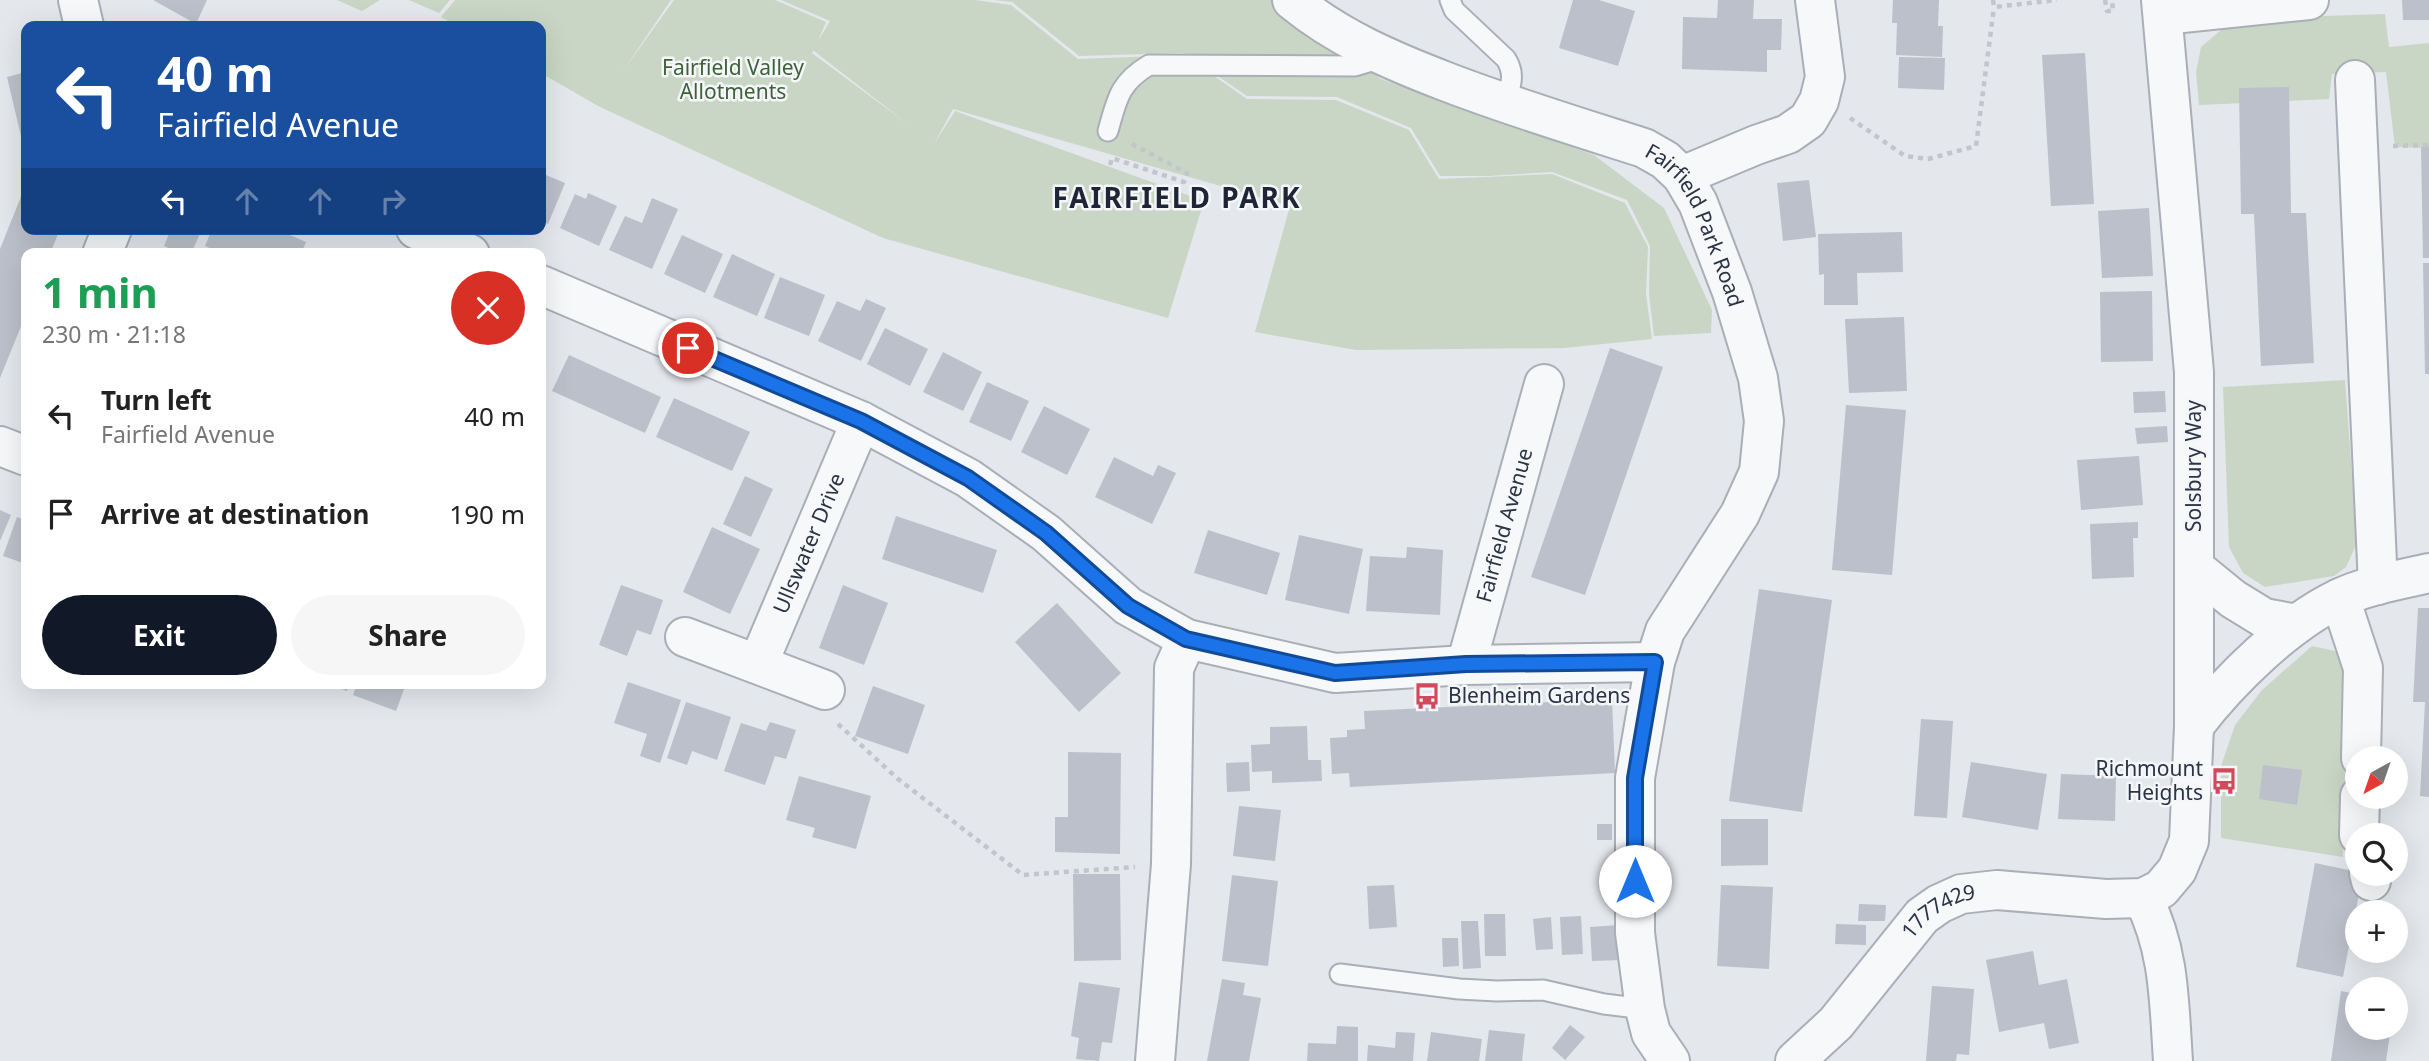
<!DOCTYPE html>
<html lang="en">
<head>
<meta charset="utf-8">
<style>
  :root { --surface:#fff; --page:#f6f6f6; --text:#222; --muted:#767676; --accent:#111827 }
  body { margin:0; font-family:"Noto Sans",sans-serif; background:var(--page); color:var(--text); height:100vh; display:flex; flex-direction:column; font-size:26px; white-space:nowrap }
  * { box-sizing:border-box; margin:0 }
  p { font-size:23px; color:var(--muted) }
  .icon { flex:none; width:38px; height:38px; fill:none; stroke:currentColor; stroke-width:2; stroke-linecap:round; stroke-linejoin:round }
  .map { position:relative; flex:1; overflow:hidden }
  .sheet { position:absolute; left:21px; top:248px; width:525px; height:441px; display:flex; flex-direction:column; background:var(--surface); border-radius:14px; box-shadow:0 7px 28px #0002 }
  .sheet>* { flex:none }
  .guide { position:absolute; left:21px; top:21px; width:525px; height:214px; border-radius:14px; box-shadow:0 7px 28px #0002; background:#1a4fa0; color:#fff; overflow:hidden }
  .needle { width:46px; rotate:220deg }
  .controls { position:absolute; left:2345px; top:746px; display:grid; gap:14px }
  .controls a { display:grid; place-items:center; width:63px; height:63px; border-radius:50%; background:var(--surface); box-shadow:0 7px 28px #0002; font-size:35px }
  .pin { position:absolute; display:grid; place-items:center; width:60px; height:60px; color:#fff; margin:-30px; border:4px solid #fff; border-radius:50%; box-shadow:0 2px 7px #0007 }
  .me { position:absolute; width:77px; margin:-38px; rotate:0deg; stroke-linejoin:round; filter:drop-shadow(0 0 5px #0008) }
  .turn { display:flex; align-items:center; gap:24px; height:147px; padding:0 21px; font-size:32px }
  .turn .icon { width:91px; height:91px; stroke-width:2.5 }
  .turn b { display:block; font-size:49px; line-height:60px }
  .lanes { display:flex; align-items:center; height:66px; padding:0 21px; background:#0003; justify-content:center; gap:35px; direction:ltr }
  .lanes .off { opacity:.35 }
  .round { display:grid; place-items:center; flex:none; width:74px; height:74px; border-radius:37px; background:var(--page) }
  .summary { display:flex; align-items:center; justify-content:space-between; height:119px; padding:0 21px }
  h1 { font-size:42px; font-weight:700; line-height:52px; color:#1e9e55 }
  .cta { display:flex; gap:14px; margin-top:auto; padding:14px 21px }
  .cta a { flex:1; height:80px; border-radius:42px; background:var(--accent); color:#fff; font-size:28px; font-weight:700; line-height:80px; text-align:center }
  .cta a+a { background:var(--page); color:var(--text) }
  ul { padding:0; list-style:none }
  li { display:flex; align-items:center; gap:21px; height:98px; padding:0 21px }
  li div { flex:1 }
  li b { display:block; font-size:26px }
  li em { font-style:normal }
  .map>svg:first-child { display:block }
  .green { fill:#c9d6c5; fill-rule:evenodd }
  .building { fill:#bbc0ca }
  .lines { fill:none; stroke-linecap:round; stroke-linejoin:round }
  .lane-casing { stroke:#a9aeb7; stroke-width:23 }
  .street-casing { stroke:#a9aeb7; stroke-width:42 }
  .path { stroke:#c2c5cb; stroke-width:4.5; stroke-dasharray:5 5; stroke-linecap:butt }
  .lane { stroke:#f7f8fa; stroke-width:19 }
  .street { stroke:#f7f8fa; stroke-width:38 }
  .route-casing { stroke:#114b97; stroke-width:18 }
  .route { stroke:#1a73e8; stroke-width:12 }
  .labels { text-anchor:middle; stroke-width:5; stroke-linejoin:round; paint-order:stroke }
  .park-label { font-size:21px; fill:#3f6138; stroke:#f4f6f9 }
  .street-label { font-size:21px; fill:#2b3445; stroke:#f4f6f9 }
  .poi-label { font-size:21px; fill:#2b3445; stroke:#f4f6f9; text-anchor:start }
  .district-label { font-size:28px; font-weight:bold; letter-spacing:2px; fill:#1d2536; stroke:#f4f6f9 }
</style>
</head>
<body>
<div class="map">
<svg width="2429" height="1061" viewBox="0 0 2429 1061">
  <rect width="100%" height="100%" fill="#e4e7ec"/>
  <path class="green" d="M337,0h43l-18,11z
    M409,0h41l-11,13z
    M455,0h216l-48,71 51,-71h101l51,22 -8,19 12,-20 -49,-21h194l36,5 67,54 106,-4 63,44 89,1 73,30 30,49 113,-5 73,29 23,44 -2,47 6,45 -88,9 -208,2 -101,-18 35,-126 -337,-97 -19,35 21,-33 249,90 -36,117 -285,-80 -285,-132 -57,-33v-47h-84l-16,-9zM813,51h1l95,74 -97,-72z
    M994,0h279l108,79 213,76 70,53 48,102 -1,23 -57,3 -5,-42 1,-48 -23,-46 -75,-28 -64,4h-48l-29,-48 -74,-31 -90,-1 -63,-43 -105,3 -67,-54z
    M2385,14l4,33 40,-4v105l-34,-1 -9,-75 -54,2 -3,25 -130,6 -3,-33 5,-25 33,-28z
    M2345,380l12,163 -11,24 -12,9 -69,11 -22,-14 -14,-26 -6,-160z
    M2312,646l23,5 15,20 -7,186 -122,-19v-72l14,-41 27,-35z"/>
  <path class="building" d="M153,0h54l-11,24z
    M1573,0h26l36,11 -17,55 -59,-18z
    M1718,0h36l-1,19h29l-1,31h-14v22l-85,-3 1,-52 34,1z
    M1893,0h46l-1,26h5l-1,31 -46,-2 1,-32h-5z
    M2402,0h27v20h-26z
    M2085,53l9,151 -43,2 -9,-151z
    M1899,57l46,1 -1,32 -46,-2z
    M26,72v81h-1l-18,-76z
    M2289,87l2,126h15l8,150 -53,3 -7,-152h-13l-2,-126z
    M2421,147h8v111h-6z
    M541,173l24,10 -17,41 -7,-3z
    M1809,180l7,57 -33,4 -6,-58z
    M588,193l29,13 -18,40 -39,-18 15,-34 11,5z
    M22,194l4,2v33h34l-10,25h-24v60l-26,64v-129z
    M652,198l26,11 -26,60 -43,-19 16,-34 17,7z
    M2149,208l4,68 -51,2 -4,-67z
    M171,229h31l-11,25h-9l-18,-8z
    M212,229h64l30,13 -5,12h-78l-18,-8z
    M1902,232l1,40 -46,1 1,32h-34v-31l-5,1 -1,-41z
    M682,235l41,19 -18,39 -41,-19z
    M732,254l43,20 -18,42 -44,-19z
    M2423,263h6v111h-4z
    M780,277l45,18 -16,41 -45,-18z
    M2152,291l1,70 -52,1 -1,-70z
    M866,299l20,9 -25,53 -43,-20 19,-40 23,10z
    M1904,317l3,74 -58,2 -4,-74z
    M885,328l43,21 -18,37 -43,-22z
    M1610,348l53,19 -78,228 -54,-18z
    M943,352l39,20 -19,39 -40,-19z
    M569,355l92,42 -16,36 -93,-42z
    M987,382l42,19 -18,40 -42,-19z
    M2165,391l1,21 -32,1 -1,-21z
    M674,398l76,34 -18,39 -76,-34z
    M1846,405l60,5 -14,165 -60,-5z
    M1044,406l46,23 -23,46 -46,-23z
    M2167,426l1,16 -31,2 -2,-16z
    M2139,456l4,49 -62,5 -4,-50z
    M1114,457l39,19 5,-11 18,8 -24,51 -57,-27z
    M745,476l28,13 -22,48 -28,-13z
    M0,510l11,5 -11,26z
    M896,516l101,34 -14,43 -101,-34z
    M17,517l9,3v44l-23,-8z
    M2138,522v16h-5l1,39 -42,2 -2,-55z
    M712,527l48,22 -30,65 -47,-22z
    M1208,530l72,23 -13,42 -73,-22z
    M1299,535l64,14 -14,65 -64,-14z
    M1407,547l36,3 -3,65 -74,-4 4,-55 36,2z
    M621,585l42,15 -12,35 -14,-5 -10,26 -28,-11z
    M843,585l45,18 -24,62 -45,-17z
    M1759,589l73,11 -30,212 -73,-11z
    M1057,603l64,70 -42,39 -64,-70z
    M2418,608h11v189l-9,-1 5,-94h-12z
    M628,682l53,18 -21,63 -20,-7 7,-22 -33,-11z
    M328,684h21l-2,7z
    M357,684h49l-10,27 -43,-16z
    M873,686l52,19 -17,49 -53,-18z
    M1612,699l3,74 -265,14 -1,-14 -17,1 -2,-36 17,-1v-7l18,-1 -1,-18z
    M686,702l45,15 -14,43 -25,-9 -5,14 -20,-7z
    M1921,719l32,2 -6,97 -33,-2z
    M770,722l26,8 -10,29 -11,-3 -10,29 -41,-14 17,-48 25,8z
    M1307,726l1,34h13l1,21 -50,2v-12l-20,1 -1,-27 19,-1v-17z
    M1068,752l53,1 -1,101 -65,-2v-35h13z
    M1249,762l1,29 -23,1 -1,-29z
    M1971,762l76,12 -9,56 -76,-13z
    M2263,765l39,5 -5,35 -38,-6z
    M2061,774l55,2 -1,45 -57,-2z
    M799,776l72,20 -15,53 -44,-12 3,-9 -29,-8z
    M1239,806l42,4 -6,51 -42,-5z
    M1721,819h47v46l-47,1z
    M1597,824h15v16h-15z
    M2315,863l48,10 -20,104 -47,-10z
    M1073,874h47l1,86 -47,1z
    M1232,875l46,6 -10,85 -46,-5z
    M1394,885l3,42 -28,2 -2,-43z
    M1721,885l52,2 -4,82 -52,-3z
    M1859,904l27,1 -1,16h-27z
    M1484,914h21l1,42h-21z
    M1581,916l2,38 -21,1 -2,-38z
    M1551,917l2,32 -17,1 -3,-31z
    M1461,921h17l3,47 -18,1z
    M1836,924l30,1v20l-31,-1z
    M1620,925l1,35 -29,1 -2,-34z
    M1442,938h16l1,28 -16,1z
    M2033,951l6,34 28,-6 12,64 -30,6 -5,-26 -45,9 -13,-72z
    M1222,979l23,4 -2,12 18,3 -12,63h-42z
    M1079,982l41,6 -8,55 -10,-1 -3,19 -23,-2 3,-21 -8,-2z
    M1932,986l42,3 -5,66 -12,-1 -1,7h-30z
    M2341,991l16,3v33h34l-5,34h-55z
    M1570,1025l15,12 -20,23 -13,-12z
    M1337,1026l21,1v34h-51l1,-18 28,1z
    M1489,1030l36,4 -3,27h-37z
    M1396,1032l19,1 -2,28h-46l1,-16 27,3z
    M1431,1032l51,7 -3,22h-52z"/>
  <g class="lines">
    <defs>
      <path id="lane" d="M1450,0l4,10 52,49c10,16 4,27 0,45
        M1108,131c9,-32 11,-48 41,-66l206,1 27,-8
        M1340,974l119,15 38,2 46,-1 61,14 41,5"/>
      <g id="street">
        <path d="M78,0l6,26"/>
        <path id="s1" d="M1292,0c46,38 100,61 155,82 65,25 131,45 197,66l21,12 17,16 16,27 34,89 26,86 6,43 -5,51 -19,42 -75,117 -10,31 -20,116v155l10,76 6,24 19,28"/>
        <path d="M2163,15l146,-15"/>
        <path d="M2355,80l23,505"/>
        <path d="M1682,176l74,-31 32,-11 20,-14 11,-19 6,-24 -10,-77"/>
        <path d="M416,229l54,25"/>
        <path d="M102,254l10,-25"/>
        <path d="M541,285l320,136 107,57 78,55 82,73 59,33 148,34 131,-8 189,-3"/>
        <path d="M0,446l26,10"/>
        <path d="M2195,568l38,31 31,19 33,6"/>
        <path d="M2340,598l23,70 -2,90"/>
        <path d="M685,637l140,53"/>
        <path id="s2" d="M758,664l103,-243"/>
        <path id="s3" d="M1466,665l78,-281"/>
        <path d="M2194,726c35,-46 93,-103 146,-128 28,-13 59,-18 89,-25"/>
        <path d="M2359,835l1,-39"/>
        <path d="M2369,873l2,8"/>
        <path d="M2143,898c27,53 26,105 30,163"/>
        <path d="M1155,1061l16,-197 3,-196 13,-29"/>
        <path id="s4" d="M1795,1061l41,-38 86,-107 17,-12 22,-10 36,-4 109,9 37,-1 18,-9 16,-19 12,-29 5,-115v-354l-33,-372"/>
      </g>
    </defs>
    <use href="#lane" class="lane-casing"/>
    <use href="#street" class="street-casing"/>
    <path class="path" d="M1993,0l1,7 63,-7
      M2105,0l2,11h6l-1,-11
      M1850,118l55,38 23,3 48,-13 18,-139
      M2393,146l36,-1
      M1110,165l2,-7 72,24 3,-9 -57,-30
      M838,724l60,55 125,96 112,-8"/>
    <use href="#lane" class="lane"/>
    <use href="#street" class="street"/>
  </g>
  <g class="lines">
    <defs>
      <path id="route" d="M688,348l173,73 107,57 78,55 82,73 58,33 149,34 131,-9 189,-2 -20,116v103"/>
    </defs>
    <use href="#route" class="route-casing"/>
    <use href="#route" class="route"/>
  </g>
  <defs>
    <symbol id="bus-bare" viewBox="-9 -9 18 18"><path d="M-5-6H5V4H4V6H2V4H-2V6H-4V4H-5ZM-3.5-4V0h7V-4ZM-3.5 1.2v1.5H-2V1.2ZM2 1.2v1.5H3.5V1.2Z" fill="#d1495b" stroke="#f4f6f9" stroke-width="2.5" paint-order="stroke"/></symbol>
  </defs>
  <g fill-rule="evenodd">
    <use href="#bus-bare" x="1408" y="677" width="38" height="38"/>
    <use href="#bus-bare" x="2205" y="762" width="38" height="38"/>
  </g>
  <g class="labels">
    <g class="park-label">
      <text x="733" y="75">Fairfield Valley<tspan x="733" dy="24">Allotments</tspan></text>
    </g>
    <g class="street-label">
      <text dy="7" stroke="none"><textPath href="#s1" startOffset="480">Fairfield Park Road</textPath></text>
      <text transform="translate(2194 466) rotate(-90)" y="7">Solsbury Way</text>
      <text dy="7" stroke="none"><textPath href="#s3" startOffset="145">Fairfield Avenue</textPath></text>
      <text dy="7" stroke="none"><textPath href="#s2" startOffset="131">Ullswater Drive</textPath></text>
      <text dy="7" stroke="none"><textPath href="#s4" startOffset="210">1777429</textPath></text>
    </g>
    <g class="poi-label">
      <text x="1448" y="703">Blenheim Gardens</text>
      <text x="2203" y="776" text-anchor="end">Richmount<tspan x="2203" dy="24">Heights</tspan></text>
    </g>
    <g class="district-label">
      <text x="1177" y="208">FAIRFIELD PARK</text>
    </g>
  </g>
</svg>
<div class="controls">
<a><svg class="needle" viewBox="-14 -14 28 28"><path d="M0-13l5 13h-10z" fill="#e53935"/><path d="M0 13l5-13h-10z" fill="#767676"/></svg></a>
<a><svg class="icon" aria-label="search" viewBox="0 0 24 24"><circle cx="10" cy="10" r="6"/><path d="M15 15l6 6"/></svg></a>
<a>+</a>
<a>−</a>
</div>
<div class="pin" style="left:688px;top:348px;background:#d93025"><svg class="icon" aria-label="arrive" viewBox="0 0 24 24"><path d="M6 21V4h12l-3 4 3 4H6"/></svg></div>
<svg class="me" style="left:1635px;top:881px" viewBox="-20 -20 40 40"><circle r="19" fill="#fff"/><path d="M0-13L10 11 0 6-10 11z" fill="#1a73e8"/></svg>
<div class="guide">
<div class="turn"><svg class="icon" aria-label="left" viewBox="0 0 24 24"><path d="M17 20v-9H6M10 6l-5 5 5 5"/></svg><div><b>40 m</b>Fairfield Avenue</div></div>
<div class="lanes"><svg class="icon" aria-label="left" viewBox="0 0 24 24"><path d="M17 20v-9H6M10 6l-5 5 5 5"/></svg><svg class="icon off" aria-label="ahead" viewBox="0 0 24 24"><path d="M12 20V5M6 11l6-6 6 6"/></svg><svg class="icon off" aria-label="ahead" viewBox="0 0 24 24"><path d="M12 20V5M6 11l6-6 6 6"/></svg><svg class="icon off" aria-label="right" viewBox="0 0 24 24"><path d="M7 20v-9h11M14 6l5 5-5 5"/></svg></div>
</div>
<section class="sheet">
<div class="summary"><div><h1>1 min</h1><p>230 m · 21:18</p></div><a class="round" style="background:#d93025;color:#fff"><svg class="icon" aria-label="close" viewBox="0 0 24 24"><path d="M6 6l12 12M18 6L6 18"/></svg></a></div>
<ul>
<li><svg class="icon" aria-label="left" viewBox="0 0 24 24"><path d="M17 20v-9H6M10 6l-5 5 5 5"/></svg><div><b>Turn left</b><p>Fairfield Avenue</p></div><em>40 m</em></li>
<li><svg class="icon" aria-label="arrive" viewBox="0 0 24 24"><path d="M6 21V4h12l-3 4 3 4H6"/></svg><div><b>Arrive at destination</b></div><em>190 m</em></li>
</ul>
<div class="cta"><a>Exit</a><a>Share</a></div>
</section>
</div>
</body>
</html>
